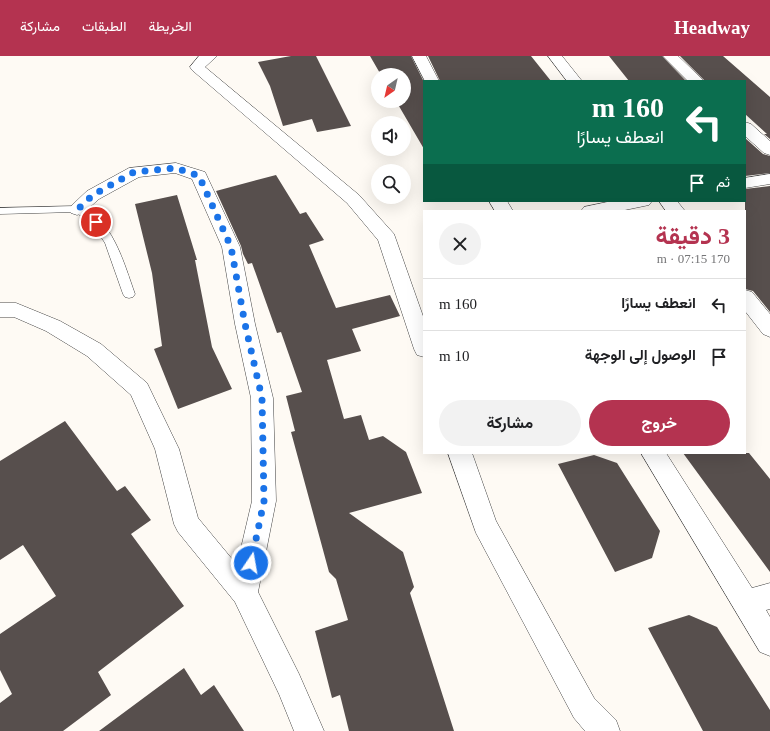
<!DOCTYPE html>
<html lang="ar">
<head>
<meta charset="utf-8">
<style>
  :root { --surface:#fff; --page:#f2f2f2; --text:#202124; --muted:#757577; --line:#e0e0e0; --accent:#b43350 }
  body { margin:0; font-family:"Times New Roman",Vazirmatn,serif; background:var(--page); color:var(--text); direction:rtl; height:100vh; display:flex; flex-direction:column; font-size:15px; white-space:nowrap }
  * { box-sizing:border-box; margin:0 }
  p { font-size:13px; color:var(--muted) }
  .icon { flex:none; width:22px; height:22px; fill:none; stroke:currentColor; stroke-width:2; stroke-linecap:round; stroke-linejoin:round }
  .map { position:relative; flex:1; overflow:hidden; direction:ltr }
  .panel { position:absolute; left:423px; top:154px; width:323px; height:244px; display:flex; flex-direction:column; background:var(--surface); border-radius:0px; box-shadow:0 4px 16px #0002; direction:rtl }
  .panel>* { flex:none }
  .banner { position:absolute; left:423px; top:24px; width:323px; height:122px; border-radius:0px; box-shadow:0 4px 16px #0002; direction:rtl; background:#0b6e4f; color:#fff; overflow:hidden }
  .needle { width:26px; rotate:214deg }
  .fabs { position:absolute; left:371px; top:12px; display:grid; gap:8px }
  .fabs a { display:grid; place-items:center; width:40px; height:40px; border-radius:50%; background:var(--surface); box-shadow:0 4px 16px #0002; font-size:20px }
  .pin { position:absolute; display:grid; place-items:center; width:34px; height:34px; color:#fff; margin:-17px; border:2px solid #fff; border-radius:50%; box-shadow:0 1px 4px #0007 }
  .me { position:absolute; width:44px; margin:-22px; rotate:12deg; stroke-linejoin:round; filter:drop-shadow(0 0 3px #0008) }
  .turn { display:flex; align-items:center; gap:14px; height:84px; padding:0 16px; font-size:18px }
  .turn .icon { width:52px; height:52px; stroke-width:2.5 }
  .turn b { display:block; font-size:28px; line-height:34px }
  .then { display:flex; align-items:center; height:38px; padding:0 16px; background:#0003; gap:8px; font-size:15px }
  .round { display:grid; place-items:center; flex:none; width:42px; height:42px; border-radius:21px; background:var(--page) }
  .headline { display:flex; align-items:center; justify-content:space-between; height:68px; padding:0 16px }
  h1 { font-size:24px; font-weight:700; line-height:30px; color:var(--accent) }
  .action { display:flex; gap:8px; margin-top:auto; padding:8px 16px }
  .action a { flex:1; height:46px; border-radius:24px; background:var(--accent); color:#fff; font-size:16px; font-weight:700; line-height:46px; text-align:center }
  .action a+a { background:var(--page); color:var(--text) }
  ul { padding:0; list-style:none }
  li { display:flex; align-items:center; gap:12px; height:52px; padding:0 16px; border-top:1px solid var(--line) }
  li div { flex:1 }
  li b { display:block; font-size:15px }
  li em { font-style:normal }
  header { display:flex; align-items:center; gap:24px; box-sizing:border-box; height:56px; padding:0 20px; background:var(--accent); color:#fff }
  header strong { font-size:19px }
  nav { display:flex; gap:22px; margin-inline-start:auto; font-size:14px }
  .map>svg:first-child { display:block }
  .building { fill:#574f4d }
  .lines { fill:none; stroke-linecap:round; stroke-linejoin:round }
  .service-casing { stroke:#434343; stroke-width:1 }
  .minor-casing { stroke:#434343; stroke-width:1 }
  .service { fill:#fff; fill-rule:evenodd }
  .minor { fill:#fff; fill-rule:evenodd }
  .route { stroke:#1a73e8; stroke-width:7; stroke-dasharray:0 12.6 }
</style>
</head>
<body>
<header>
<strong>Headway</strong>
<nav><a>الخريطة</a><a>الطبقات</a><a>مشاركة</a></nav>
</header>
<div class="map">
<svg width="770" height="675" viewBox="0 0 770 675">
  <rect width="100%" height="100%" fill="#fefaf4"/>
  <path class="building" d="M291,0h25l35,70 -34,6 -5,-13 -29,7 -13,-40 -12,-24z
    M370,0h41l13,26v67l-28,-48h8v-26h-23z
    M428,0h103l20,25h-111z
    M609,0h53l24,25h-57z
    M680,0h43l47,41v42l-6,-5h3l-22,-20v-33h-40z
    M745,82l18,16 7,2v17l-25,3z
    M276,119l24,39 6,-2 18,28 -15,5 27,63 54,-13 10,21 -48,13 9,22 -34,9 17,59 17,-4 8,25 14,-4 23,16 16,41 -73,20 54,39 11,35 -4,6 44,138h-105l-9,-36 -8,3 -17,-67 33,-11 -12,-41 -7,-7 -38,-140 4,-1 -9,-35 16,-4 -21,-60 -4,1 -25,-70 -4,1 -5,-10 -2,-8 -25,-55z
    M770,130v126l-17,-21 -8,-2v-100z
    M177,139l20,65h-2l17,87 20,42 -54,20 -24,-60 8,-3 -10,-73 -17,-69z
    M65,365l52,70 8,-5 26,34 -20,14 53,72 -86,66 13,23 -48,36h-63v-28l12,-9 -12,-24v-36l56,-38 -33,-51 -23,15v-99z
    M683,397h66l21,26v93z
    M594,399l23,8 43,68 -8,27 -37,14 -57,-108z
    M689,559l28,12 53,83v21h-67l-55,-103z
    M184,612l17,27 13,-10 30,46h-145z"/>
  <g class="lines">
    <defs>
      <path id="service" d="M77,150c35,9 47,58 58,88l-2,3 -4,1 -4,-1 -2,-3 -18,-51 -13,-20 -17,-11 -75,2v-6z"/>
      <path id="minor" d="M199,0h18l-12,11 154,128 35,39 30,85v38l-7,-2 -3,-6 -36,-109 -31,-37 -155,-133 -2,-3z
        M412,0h14l13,25h-14z
        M548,0h14l20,25h-15z
        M663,0h15l26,25h-16z
        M745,66l6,2 19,17v14l-6,-2 -19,-17z
        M176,107l29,9 35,75 15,77 18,74 3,103 -18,91 41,82 25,57h-30l-15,-37 -44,-92 -57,-70 -4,-8 -19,-75 -24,-54 -44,-39 -41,-25 -32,-14h-14v-14h16l44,18 41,23 46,39 32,66 19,69 39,47 15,-64 -1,-103 -16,-74 -13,-77 -30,-68 -17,-6 -36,4 -40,22 -16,14 -6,2 -6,-2 -3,-4 19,-18 42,-23z
        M770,118v10l-25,4v-10z
        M489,145h18l6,10h-18z
        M612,145h40l-3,4 -29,6h-39l3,-4z
        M659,145h18l8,10h-19z
        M745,234l7,2 18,22v23l-7,-3 -18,-23z
        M448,397h24l24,68 98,177 22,22 4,11h-35l-11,-13 -98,-185z
        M641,397h25l86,135 18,-5v26l-4,1 4,7v39l-10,-4z"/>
    </defs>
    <use href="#service" class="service-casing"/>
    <use href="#minor" class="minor-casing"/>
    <use href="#service" class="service"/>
    <use href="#minor" class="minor"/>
  </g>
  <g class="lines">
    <path class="route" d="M96,166l-18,-13 15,-14 41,-23 42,-4 23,8 32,71 14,77 17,74 2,103 -13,62"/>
  </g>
</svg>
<div class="fabs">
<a><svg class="needle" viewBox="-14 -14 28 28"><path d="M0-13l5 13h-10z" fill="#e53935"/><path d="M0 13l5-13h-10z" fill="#757577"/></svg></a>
<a><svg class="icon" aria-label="sound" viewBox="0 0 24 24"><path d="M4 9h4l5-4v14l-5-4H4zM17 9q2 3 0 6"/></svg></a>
<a><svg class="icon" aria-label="search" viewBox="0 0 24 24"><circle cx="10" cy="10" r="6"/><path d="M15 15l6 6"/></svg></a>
</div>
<div class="pin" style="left:96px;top:166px;background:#d93025"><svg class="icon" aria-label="arrive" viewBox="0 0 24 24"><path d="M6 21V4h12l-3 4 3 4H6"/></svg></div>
<svg class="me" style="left:251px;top:507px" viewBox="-20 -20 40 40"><circle r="17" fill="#1a73e8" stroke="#fff" stroke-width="3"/><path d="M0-11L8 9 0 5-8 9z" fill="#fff"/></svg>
<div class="banner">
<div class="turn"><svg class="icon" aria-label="left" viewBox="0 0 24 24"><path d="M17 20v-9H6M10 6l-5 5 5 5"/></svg><div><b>160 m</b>انعطف يسارًا</div></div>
<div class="then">ثم<svg class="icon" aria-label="arrive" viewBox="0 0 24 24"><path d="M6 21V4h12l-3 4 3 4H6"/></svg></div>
</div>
<section class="panel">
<div class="headline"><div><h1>3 دقيقة</h1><p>170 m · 07:15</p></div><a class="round"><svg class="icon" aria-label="close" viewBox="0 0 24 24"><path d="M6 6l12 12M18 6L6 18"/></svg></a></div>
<ul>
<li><svg class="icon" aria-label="left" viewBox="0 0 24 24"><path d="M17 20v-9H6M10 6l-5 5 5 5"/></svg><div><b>انعطف يسارًا</b></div><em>160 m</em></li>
<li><svg class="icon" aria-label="arrive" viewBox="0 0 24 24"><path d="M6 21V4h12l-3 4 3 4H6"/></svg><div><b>الوصول إلى الوجهة</b></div><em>10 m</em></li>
</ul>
<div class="action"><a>خروج</a><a>مشاركة</a></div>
</section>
</div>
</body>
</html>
